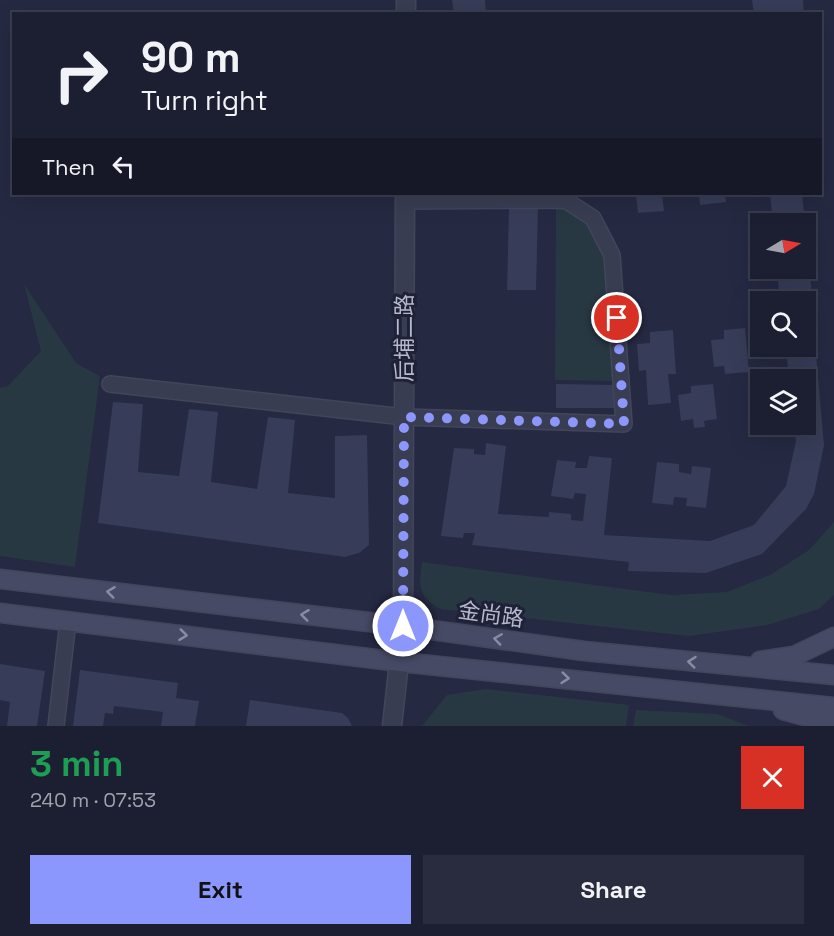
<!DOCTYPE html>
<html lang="en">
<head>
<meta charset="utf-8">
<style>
  :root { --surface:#1c1f32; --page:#292c3e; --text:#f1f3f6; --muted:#a0a2ac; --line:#3a3d4d; --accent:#8b97fc }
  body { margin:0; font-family:"Space Grotesk","Noto Sans SC",sans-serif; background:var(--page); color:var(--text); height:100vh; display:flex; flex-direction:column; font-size:22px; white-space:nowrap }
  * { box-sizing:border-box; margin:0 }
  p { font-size:20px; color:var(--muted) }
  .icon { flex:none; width:33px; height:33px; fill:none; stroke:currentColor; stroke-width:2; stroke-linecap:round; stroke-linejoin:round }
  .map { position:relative; height:726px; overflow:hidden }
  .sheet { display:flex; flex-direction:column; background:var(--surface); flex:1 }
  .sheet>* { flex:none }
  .hud { position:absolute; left:12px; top:12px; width:810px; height:183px; border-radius:0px; box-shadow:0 6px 24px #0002,0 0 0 2px var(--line); background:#1c1f32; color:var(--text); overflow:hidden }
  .needle { width:39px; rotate:80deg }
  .controls { position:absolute; left:750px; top:213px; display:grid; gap:12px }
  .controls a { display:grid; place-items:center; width:66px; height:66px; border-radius:0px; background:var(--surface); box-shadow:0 6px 24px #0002,0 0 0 2px var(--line); font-size:30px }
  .pin { position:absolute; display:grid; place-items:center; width:51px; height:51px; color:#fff; margin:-26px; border:3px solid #fff; border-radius:50%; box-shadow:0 2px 6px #0007 }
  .me { position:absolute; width:66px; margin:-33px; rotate:0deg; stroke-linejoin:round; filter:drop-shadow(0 0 4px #0008) }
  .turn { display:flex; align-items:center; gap:21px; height:126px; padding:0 30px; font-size:27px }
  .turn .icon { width:78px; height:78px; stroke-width:2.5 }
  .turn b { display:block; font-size:42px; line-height:51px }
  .then { display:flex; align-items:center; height:57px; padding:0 30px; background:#0003; gap:12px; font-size:22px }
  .round { display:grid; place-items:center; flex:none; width:63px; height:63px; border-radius:0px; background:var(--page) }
  .head { display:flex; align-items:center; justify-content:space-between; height:102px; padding:0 30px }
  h1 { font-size:36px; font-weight:700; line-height:45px; color:#1e9e55 }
  .primary-button { display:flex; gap:12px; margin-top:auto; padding:12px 30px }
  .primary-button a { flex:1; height:69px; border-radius:0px; background:var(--accent); color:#111; font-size:24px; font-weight:700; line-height:69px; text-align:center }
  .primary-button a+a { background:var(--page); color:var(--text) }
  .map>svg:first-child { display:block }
  .green { fill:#273843 }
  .building { fill:#373c58 }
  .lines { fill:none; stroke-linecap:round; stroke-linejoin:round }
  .minor-casing { stroke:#43455b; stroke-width:18 }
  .tertiary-casing { stroke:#43455b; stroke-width:21 }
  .secondary-casing { stroke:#43455b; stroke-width:21 }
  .minor { stroke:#393d52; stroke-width:15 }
  .tertiary { stroke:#393d52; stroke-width:18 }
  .secondary { stroke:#474a65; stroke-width:18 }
  .oneway { stroke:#8a8ca3 }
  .route { stroke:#8b97fc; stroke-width:10; stroke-dasharray:0 18 }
  .labels { text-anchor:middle; stroke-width:6; stroke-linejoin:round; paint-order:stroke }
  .street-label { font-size:22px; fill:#b6b8cc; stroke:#1e2137 }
</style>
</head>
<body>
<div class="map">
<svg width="834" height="726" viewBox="0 0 834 726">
  <rect width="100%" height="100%" fill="#252942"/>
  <path class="green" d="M556,205h9l25,17 18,33 8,126 -61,-1z
    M24,284l52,79 24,13 -25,191 -75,-11v-168l8,-2 33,-35z
    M834,522v73l-15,14 -52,16 -78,11 -249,-27c-23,-14 -21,-22 -18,-47l249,33 56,-3 43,-17 39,-25z
    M485,689l144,16 -3,21h-204l25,-31z
    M636,710l81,4 32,12h-116z"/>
  <path class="building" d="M452,0h33l1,14h-32z
    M752,0h51l1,14h-50z
    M636,194h26l2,17 -26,2z
    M699,194h26l1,8 -26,3z
    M770,194h32l3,30h-32z
    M509,208l29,1 -2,81h-29z
    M806,240l10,91 -10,1v-30h-26l-3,-34h29z
    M745,328l4,44 -24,2 -1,-8 -10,1 -3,-27 13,-1v-9z
    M673,330l3,44h-8l3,29 -23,2 -2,-35 -7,1 -2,-27 13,-1v-11z
    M815,343l9,102 -10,49 -8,15 -44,45 -56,19 -78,-2 1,-9 -157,-17 3,-12h-11l-1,5 -22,-2 13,-88 20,1v5l11,1 1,-12 20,3 -8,68 51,3v-5l22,2v6l12,1 3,-27 -11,-1 -2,6 -22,-3 6,-36 19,2 -1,6h12l2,-12 23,2 -8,77 106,6 44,-16 32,-39 10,-45 -2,-17h12v-44h-17l-3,-34h20v-2z
    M556,384l61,1v23h-61z
    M713,384l4,35 -13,2 1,6 -11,1 -1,-9 -12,2 -3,-26 13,-2v-7z
    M113,402l30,2 -5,68 41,4 10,-67 29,3 -7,70 46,7 11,-72 27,3 -7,73 47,5v-62l32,-1 2,110 -10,8 -14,4 -247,-34z
    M657,462l22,2v8l12,2 1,-8 19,2 -5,40 -20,-2 1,-8 -13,-1 -1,8 -21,-2z
    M0,664l45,7 -8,55h-30l3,-24 -10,-2z
    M80,670l98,13 -2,15 23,3 -4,25h-34l2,-14 -49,-6 -1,8 -8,-1 -2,13h-30z
    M250,700l92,13 6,5 4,8h-106z"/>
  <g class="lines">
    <defs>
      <path id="minor" d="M110,384l294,33 220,7 -12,-169 -19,-37 -28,-18 -160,1
        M56,726l12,-105"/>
      <path id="tertiary" d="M406,14v-14
        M392,726l11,-100 2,-432"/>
      <path id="secondary" d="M0,579l403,47 181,25 250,24
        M0,613l400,49 434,45
        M760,661l34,-5 40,-19
        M783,710l51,14"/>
    </defs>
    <use href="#minor" class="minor-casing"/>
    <use href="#tertiary" class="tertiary-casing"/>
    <use href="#secondary" class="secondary-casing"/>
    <use href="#minor" class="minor"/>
    <use href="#tertiary" class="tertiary"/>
    <use href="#secondary" class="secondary"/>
  </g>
  <defs><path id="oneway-chevron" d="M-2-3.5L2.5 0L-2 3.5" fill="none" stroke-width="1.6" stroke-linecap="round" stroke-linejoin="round" transform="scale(1.5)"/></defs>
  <g class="oneway">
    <use href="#oneway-chevron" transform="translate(111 592) rotate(-173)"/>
    <use href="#oneway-chevron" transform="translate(305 615) rotate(-173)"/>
    <use href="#oneway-chevron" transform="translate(183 635) rotate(7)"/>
    <use href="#oneway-chevron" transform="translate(498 639) rotate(-172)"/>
    <use href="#oneway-chevron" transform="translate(692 662) rotate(-174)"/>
    <use href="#oneway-chevron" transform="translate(565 678) rotate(6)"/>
  </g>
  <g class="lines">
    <path class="route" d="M403,626l1,-209 220,7 -7,-106"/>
  </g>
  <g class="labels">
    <g class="street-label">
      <text transform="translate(404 338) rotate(-90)" y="8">后埔二路</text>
      <text transform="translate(491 614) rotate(8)" y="8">金尚路</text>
    </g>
  </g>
</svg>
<div class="controls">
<a><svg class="needle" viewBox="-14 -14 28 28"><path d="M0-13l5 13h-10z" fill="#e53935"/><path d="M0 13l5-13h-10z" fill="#a0a2ac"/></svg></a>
<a><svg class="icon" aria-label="search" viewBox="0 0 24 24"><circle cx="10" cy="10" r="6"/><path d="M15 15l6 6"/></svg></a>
<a><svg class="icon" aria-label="layers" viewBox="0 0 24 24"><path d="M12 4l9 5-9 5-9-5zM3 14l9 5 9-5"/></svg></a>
</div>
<div class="pin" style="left:617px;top:318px;background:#d93025"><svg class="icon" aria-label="arrive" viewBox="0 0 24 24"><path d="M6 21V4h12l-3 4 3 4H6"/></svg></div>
<svg class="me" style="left:403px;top:626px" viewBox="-20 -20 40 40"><circle r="17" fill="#8b97fc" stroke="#fff" stroke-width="3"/><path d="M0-11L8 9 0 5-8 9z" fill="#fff"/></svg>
<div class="hud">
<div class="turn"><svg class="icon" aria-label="right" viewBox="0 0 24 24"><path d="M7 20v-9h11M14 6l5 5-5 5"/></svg><div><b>90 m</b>Turn right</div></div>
<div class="then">Then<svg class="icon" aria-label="left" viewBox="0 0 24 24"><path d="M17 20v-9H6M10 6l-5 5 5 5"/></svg></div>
</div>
</div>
<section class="sheet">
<div class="head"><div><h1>3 min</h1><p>240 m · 07:53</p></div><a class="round" style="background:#d93025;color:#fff"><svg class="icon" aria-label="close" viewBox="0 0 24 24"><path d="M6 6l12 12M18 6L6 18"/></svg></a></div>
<div class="primary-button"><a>Exit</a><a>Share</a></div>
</section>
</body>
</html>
